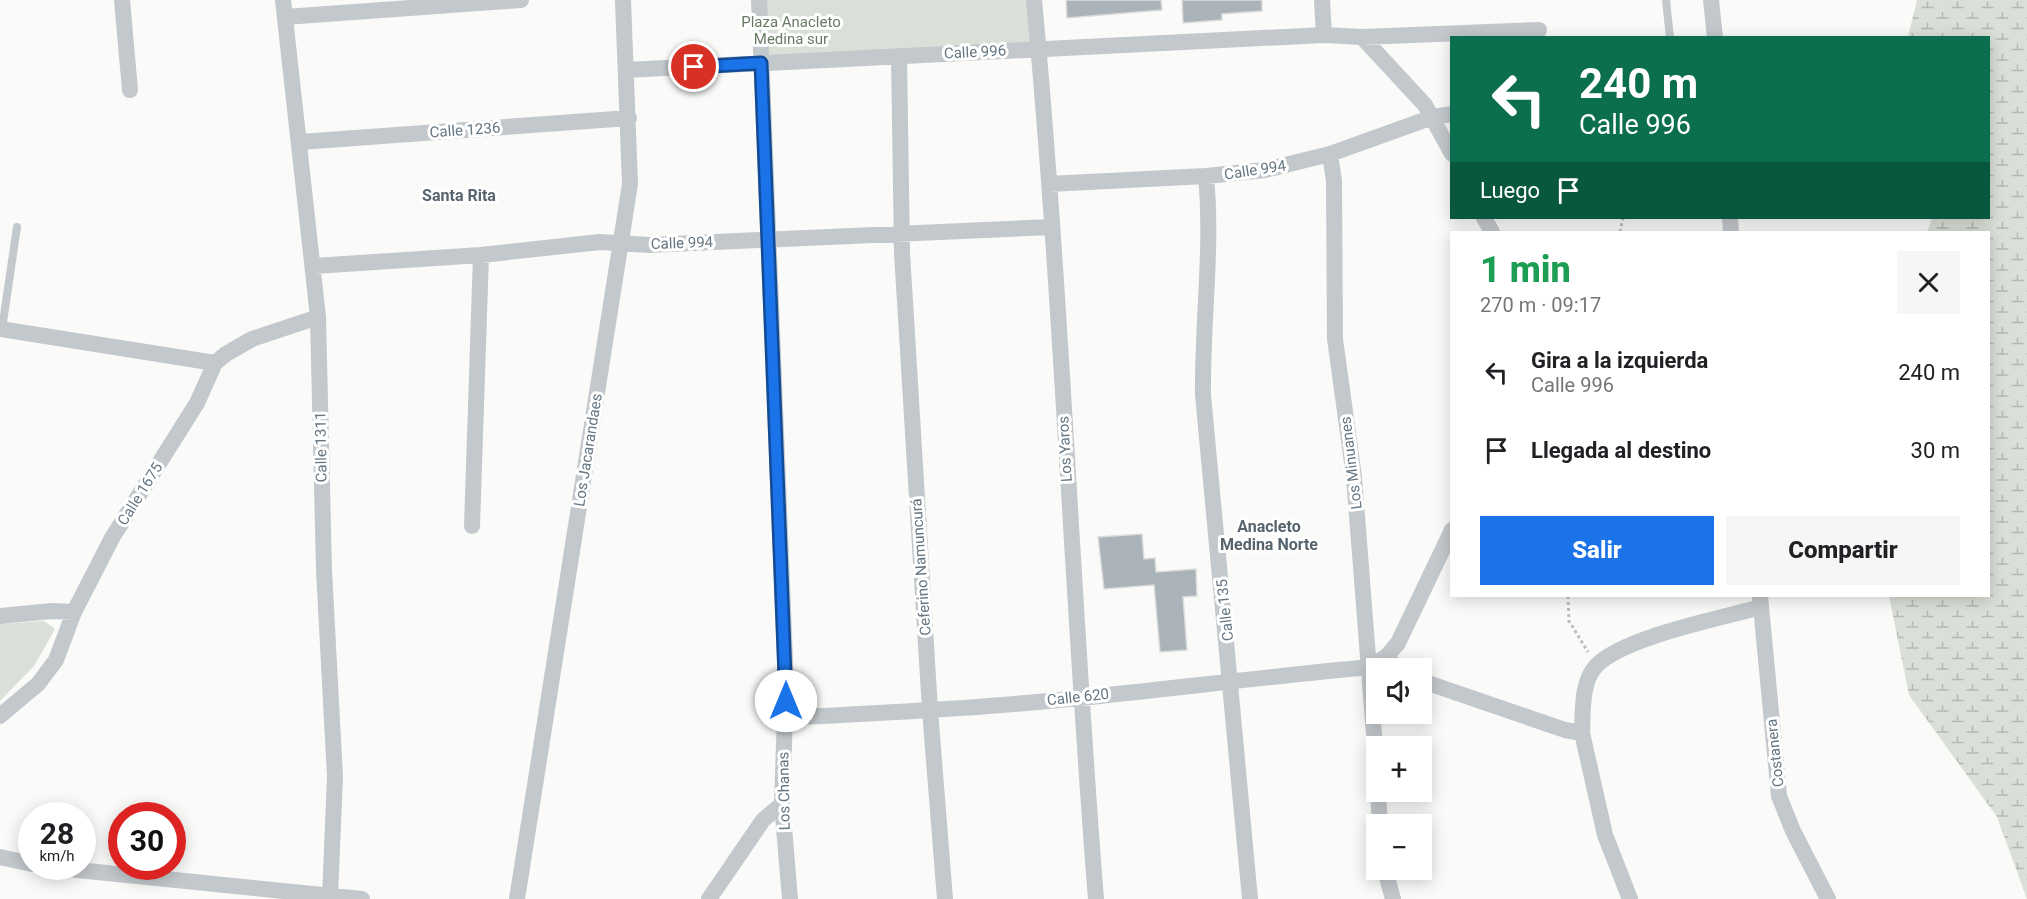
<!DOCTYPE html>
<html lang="es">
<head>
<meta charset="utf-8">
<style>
  :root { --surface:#fff; --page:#f6f6f6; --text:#202124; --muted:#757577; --accent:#1a73e8 }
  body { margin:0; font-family:Roboto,sans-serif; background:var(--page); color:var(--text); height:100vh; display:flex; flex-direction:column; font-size:22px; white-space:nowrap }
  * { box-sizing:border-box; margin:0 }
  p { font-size:20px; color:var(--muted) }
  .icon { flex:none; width:33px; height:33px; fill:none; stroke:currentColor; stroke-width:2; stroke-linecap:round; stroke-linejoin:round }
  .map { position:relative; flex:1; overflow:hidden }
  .details { position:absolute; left:1450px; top:231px; width:540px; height:366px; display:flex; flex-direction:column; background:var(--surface); border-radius:0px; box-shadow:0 3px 15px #0003 }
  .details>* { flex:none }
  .banner { position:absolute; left:1450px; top:36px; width:540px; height:183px; border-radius:0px; box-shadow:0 3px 15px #0003; background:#0b6e4f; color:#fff; overflow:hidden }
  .controls { position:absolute; left:1366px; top:658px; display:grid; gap:12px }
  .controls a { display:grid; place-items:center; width:66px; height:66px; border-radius:0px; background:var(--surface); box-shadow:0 3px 15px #0003; font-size:30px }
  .speed { position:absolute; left:18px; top:802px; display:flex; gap:12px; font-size:30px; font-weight:700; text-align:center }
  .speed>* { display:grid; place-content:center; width:78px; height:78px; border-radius:50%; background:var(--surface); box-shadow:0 3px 15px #0003; line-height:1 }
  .speed small { font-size:15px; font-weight:400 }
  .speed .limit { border:9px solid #d22; background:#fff; color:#111 }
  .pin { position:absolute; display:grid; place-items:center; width:51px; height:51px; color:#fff; margin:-26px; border:3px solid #fff; border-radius:50%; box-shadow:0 2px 6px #0007 }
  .me { position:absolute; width:66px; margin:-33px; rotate:0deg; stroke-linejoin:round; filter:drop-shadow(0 0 4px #0008) }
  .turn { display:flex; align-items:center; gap:21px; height:126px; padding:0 30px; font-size:27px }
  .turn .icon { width:78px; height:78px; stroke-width:2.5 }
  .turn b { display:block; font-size:42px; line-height:51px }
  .then { display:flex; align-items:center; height:57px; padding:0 30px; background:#0003; gap:12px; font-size:22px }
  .round { display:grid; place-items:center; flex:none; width:63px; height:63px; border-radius:0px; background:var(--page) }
  .summary { display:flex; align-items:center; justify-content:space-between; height:102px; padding:0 30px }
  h1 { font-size:36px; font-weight:800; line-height:45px; color:#1e9e55 }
  .button { display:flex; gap:12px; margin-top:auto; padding:12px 30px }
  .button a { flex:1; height:69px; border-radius:0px; background:var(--accent); color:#fff; font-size:24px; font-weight:800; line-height:69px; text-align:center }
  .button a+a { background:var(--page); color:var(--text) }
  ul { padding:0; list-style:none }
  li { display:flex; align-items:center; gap:18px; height:78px; padding:0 30px }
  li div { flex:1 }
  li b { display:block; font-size:22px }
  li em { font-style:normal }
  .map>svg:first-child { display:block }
  .wetland { fill:url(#wetland-marsh) }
  .park { fill:#dadfd7 }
  .building { fill:#aab3b9; stroke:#dcdcda; stroke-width:1.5 }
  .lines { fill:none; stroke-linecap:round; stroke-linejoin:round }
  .path { stroke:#bbbfc2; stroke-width:3; stroke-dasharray:3 3; stroke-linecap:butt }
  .service { stroke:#c3c8cc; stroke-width:8 }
  .minor { stroke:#c3c8cc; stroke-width:16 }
  .route-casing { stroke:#114b97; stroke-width:15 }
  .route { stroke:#1a73e8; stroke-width:10 }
  .labels { text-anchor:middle; stroke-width:6; stroke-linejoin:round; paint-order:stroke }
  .park-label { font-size:15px; fill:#687a64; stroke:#fff }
  .street-label { font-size:15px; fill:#657683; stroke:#fff }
  .neighbourhood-label { font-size:16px; font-weight:bold; fill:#57646e; stroke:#fff }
</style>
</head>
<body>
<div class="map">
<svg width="2027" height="899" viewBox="0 0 2027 899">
  <defs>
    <pattern id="wetland-marsh" width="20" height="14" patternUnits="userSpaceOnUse" patternTransform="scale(1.5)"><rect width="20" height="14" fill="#dadfd7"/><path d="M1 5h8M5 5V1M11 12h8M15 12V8" fill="none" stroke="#b4b9b4"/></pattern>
  </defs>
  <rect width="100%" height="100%" fill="#fafaf8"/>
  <path class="wetland" d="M1917,0h110v899l-30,-82 -88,-122 -20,-99h100v-364h-62l5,-14h57v-180l-81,-1z"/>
  <path class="park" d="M759,0h275l4,49 -277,14z
    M44,621l11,8 -21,37 -34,35v-77z"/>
  <path class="building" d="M1066,0h95l1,10 -95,8z
    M1182,0h80v11l-40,3v6l-39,3z
    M1142,534l2,25 11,-1 1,14 40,-3 1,27 -14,1 4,53 -27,2 -6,-67 -50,4 -6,-52z"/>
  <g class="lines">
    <path class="path" d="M1620,232l3,-14
      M1568,596l1,25 19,31"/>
    <path class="service" d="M1666,0l4,38
      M2,329l15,-102"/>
    <path class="minor" d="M122,0l8,90
      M283,0l35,317 6,253 11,207 -5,119
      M759,0l27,685 -4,119 8,95
      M1034,0c28,299 38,600 62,899
      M1322,0l2,35
      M1711,0l4,38
      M285,17l236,-17
      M1362,37l63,68 27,49
      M899,56l3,197 28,457 15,189
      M626,70l698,-35 38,2 177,-7
      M300,142l329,-24
      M1330,154l4,27 1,158 19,138 23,296
      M1206,176c7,73 -4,146 -3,219l47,504
      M1049,184l157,-8 59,-6 65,-16 103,-37 19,-3
      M1484,218l8,14
      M1730,218l1,14
      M314,266l167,-11 119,-13 49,3 402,-18
      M0,329l215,34
      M472,526l9,-271
      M1760,596l19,200 14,35 35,68
      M0,616l52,-5 22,1
      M1387,656l11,13
      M1422,681l143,49 17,3 23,102 25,64
      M0,716l38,-32 18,-24 18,-48 38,-74 85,-135 18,-40 11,-9 26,-15 66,-22
      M785,718c98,-5 197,-10 295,-20 97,-10 193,-22 290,-31l17,-11 11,-13 54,-113
      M1582,733c1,-21 -1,-51 14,-67 27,-29 126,-48 165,-59
      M1378,792l2,33
      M0,857l32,7
      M48,867l314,32
      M1385,870l8,29
      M517,899l113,-715 -7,-184
      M709,899l54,-79 19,-16"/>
  </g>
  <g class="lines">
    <defs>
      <path id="route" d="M694,67l67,-4 25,638"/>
    </defs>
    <use href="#route" class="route-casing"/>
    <use href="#route" class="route"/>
  </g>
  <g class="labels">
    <g class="park-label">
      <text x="791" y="27">Plaza Anacleto<tspan x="791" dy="17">Medina sur</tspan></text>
    </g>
    <g class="street-label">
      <text transform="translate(975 52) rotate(-3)" y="5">Calle 996</text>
      <text transform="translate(465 130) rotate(-4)" y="5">Calle 1236</text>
      <text transform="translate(1255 170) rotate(-9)" y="5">Calle 994</text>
      <text transform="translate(682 243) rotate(-2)" y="5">Calle 994</text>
      <text transform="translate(321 447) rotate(-91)" y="5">Calle 1311</text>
      <text transform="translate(1065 449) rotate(-93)" y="5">Los Yaros</text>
      <text transform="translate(588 450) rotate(-81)" y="5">Los Jacarandaes</text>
      <text transform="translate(1351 463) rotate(-97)" y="5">Los Minuanes</text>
      <text transform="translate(140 494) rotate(-58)" y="5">Calle 1675</text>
      <text transform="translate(921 567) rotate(-94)" y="5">Ceferino Namuncurá</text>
      <text transform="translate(1225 610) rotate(-96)" y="5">Calle 135</text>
      <text transform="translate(1078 697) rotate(-6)" y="5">Calle 620</text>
      <text transform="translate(1775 753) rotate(-96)" y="5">Costanera</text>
      <text transform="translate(784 791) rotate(-91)" y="5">Los Chanas</text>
    </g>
    <g class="neighbourhood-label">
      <text x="459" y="201">Santa Rita</text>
      <text x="1269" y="532">Anacleto<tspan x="1269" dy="18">Medina Norte</tspan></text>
    </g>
  </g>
</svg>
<div class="controls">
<a><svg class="icon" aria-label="sound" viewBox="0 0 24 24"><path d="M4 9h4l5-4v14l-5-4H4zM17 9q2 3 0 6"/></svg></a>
<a>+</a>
<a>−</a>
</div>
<div class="speed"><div>28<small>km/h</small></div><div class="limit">30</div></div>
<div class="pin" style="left:694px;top:67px;background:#d93025"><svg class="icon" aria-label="arrive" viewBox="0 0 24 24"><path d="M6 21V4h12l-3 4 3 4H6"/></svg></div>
<svg class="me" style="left:786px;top:701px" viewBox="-20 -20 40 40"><circle r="19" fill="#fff"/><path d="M0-13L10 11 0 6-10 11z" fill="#1a73e8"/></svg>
<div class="banner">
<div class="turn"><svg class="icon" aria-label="left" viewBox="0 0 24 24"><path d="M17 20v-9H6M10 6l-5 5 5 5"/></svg><div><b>240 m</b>Calle 996</div></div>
<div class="then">Luego<svg class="icon" aria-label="arrive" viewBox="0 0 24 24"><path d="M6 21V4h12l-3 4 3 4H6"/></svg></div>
</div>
<section class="details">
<div class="summary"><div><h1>1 min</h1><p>270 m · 09:17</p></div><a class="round"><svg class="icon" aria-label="close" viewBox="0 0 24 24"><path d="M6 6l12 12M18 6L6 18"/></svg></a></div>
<ul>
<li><svg class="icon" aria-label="left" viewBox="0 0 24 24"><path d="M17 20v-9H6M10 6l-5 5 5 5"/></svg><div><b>Gira a la izquierda</b><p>Calle 996</p></div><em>240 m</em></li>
<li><svg class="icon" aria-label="arrive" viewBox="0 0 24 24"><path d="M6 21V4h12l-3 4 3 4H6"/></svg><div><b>Llegada al destino</b></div><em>30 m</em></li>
</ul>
<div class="button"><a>Salir</a><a>Compartir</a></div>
</section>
</div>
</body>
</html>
